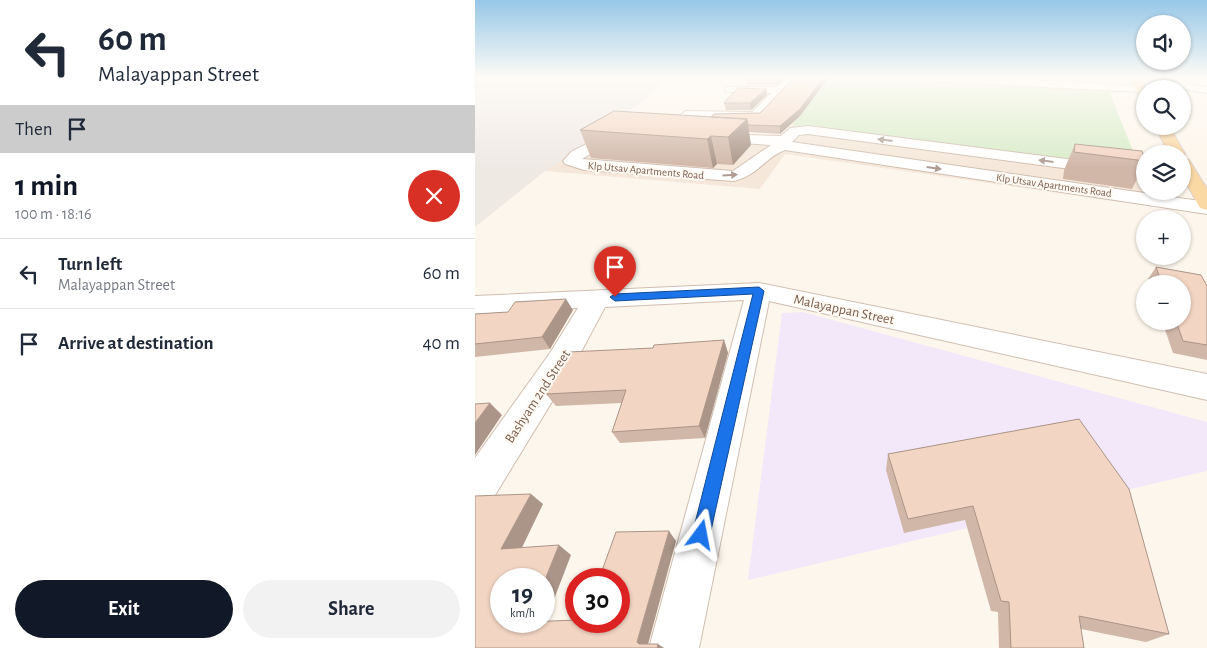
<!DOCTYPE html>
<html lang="en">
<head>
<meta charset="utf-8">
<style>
  :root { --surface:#fff; --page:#f2f2f3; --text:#1f2937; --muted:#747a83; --line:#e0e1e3; --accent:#111827 }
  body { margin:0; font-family:"Alegreya Sans",sans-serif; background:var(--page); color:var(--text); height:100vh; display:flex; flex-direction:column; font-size:19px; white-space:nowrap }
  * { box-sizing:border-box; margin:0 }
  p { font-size:16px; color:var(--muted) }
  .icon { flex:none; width:28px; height:28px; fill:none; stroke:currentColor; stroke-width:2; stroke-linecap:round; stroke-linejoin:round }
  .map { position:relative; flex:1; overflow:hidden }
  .side { display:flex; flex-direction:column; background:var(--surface); width:475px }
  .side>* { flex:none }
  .guide { background:#fff; color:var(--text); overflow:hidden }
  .buttons { position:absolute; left:661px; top:15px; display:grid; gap:10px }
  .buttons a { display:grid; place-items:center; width:55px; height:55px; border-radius:50%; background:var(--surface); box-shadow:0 1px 4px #0004; font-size:25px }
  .speed { position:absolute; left:15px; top:568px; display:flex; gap:10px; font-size:25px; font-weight:700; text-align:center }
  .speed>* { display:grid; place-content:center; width:65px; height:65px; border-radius:50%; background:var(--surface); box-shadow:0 1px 4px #0004; line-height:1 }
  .speed small { font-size:12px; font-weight:400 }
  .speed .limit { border:8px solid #d22; background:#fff; color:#111 }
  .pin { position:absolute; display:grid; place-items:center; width:42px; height:42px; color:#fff; margin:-51px -21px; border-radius:50% 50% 50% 0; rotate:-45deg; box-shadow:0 0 5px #0007 }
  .pin .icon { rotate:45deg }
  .me { position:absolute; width:55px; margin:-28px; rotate:13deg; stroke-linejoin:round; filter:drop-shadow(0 0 4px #0008) }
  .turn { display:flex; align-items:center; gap:18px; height:105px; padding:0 15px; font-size:22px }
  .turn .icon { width:65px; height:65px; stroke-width:2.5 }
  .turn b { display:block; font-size:35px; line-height:42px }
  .then { display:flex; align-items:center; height:48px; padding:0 15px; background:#0003; gap:10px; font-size:19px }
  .round { display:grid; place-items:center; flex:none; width:52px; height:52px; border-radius:26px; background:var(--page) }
  .summary { display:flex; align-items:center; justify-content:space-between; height:85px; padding:0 15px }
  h1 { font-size:30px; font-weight:600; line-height:38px; color:var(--accent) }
  .action { display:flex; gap:10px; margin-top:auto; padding:10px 15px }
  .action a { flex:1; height:58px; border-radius:30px; background:var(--accent); color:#fff; font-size:20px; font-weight:600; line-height:58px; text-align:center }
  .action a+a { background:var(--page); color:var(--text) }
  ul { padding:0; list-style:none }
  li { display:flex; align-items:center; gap:15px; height:70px; padding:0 15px; border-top:1px solid var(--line) }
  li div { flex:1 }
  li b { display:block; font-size:19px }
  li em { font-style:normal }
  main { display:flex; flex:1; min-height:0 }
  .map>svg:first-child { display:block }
  .residential { fill:#f5e8da }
  .industrial { fill:#efe9e4 }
  .education { fill:#f3e8fa }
  .green { fill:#d8ecc9 }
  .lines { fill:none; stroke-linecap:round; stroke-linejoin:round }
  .minor-casing { stroke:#d1beb0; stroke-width:2 }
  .major-casing { stroke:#dad1cd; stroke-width:2 }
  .minor { fill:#fff; fill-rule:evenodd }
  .major { fill:#fbd9a5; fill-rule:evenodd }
  .wall { fill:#d1b7a8 }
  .shaded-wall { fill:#aa9588 }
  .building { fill:#f3d5c3; stroke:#aa9588 }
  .oneway { fill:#af9d94 }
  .route { fill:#1a73e8; stroke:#114b97 }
  .labels { text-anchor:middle; stroke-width:4; stroke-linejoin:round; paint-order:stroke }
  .far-street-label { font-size:11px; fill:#7a5c4d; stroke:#fffaf3 }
  .street-label { font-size:14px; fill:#7a5c4d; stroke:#fffaf3 }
</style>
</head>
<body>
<main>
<section class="side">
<div class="guide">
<div class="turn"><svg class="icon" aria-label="left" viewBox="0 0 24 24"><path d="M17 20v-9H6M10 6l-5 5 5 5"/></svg><div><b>60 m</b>Malayappan Street</div></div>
<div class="then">Then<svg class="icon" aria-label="arrive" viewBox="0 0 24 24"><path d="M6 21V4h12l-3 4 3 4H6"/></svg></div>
</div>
<div class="summary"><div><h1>1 min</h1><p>100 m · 18:16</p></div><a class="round" style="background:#d93025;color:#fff"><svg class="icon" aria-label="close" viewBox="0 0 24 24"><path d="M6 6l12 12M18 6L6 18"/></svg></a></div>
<ul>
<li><svg class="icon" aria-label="left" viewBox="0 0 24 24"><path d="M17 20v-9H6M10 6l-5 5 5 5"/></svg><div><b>Turn left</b><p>Malayappan Street</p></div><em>60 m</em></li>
<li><svg class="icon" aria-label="arrive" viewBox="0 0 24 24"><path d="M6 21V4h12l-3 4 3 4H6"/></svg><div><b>Arrive at destination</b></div><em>40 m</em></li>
</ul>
<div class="action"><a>Exit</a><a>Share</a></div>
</section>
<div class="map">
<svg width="732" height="648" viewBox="0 0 732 648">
  <rect width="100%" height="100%" fill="#fdf6ec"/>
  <path class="residential" d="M317,125l348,43 5,12v11h4l7,16 -371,-53 -25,35 -215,-18 68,-45 167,12z"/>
  <path class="industrial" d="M18,77h134l40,3 -54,46 -68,45 -70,56v-143z"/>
  <path class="education" d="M328,312l404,110v49l-459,109 34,-267z"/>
  <path class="green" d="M354,77h49l230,12 32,79 -348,-43z"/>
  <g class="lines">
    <defs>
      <path id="minor" d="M0,77h13l-13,6z
        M313,77h11l-39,42h-74l-6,-4 6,-4 66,1 19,-19 -42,-1 -4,-1v-4h52z
        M430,77h68l167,9 5,3 -5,3 -230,-12z
        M695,77h11l6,7 20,3v6l-27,-4z
        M333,126l337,43v10l-337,-45 -9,1 -7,7 415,60v12l-422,-64c-20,7 -26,25 -51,31l-150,-11 -19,-6 -2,-3 8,-9 48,-25 5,1 2,3 -2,3 -42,25 151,12 38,-26 -59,-4 -5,-1 -2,-3 2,-3 74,2 9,-8z
        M284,283l448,91v26l-438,-99 -70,347h-50l95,-348 -139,7 -33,62 -83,136 -14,5v-52l75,-105 28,-45 -103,6v-18z"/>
      <path id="major" d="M653,77h10l8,12 -1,12 -4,-2z
        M680,126h14l16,28 -2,3v-3h-14z
        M708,158l6,2 18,29v21l-7,-2 -17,-31z"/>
    </defs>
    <use href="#minor" class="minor-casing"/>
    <use href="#major" class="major-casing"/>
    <use href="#minor" class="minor"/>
    <use href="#major" class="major"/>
  </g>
  <path class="wall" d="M196,77h33l-1,1z
    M273,77h38l-9,8h-30l-1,-6z
    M320,77h34l-29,39 -20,18 -31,-2 2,13 -18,20 -16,-1 -4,4 -122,-10 -11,-28 131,-13 49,-4z
    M535,77h29l-1,2z
    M594,77h41l-1,2 -2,1z
    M291,89l1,6 -16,15h-25l-2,-7z
    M600,144l70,15v4l-13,26 -69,-10 1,-9z
    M681,267l51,19v74l-34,-7 -11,-32h21v-37h-33l-2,-5z
    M98,310l-23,39 -75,8v-43z
    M249,340l4,13 -23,85 -85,5 -8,-11 10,-29 -66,3 -10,-12 107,-46z
    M604,419l90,215 -23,8 -65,-13 3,19h-85l-1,-36 -7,-1 -26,-91 -61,13 -18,-63 2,-16z"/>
  <path class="shaded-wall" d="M304,77h7l-9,8v-6z
    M349,77h5l-29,39 -20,18v-8z
    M291,89l1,6 -16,15 -1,-7z
    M272,119l4,26 -18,20 -5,-28z
    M236,136l6,28 -4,4 -6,-29z
    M91,299l7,11 -23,39 -8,-12z
    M249,340l4,13 -23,85 -6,-12z
    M15,403l12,12 -27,40v-32z
    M56,494l12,10 -26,54 -16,-9z
    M194,531l7,10 -29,107 -8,-4 -2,-2z
    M84,545l12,10 -28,73 -15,-6v-1h16v-39z
    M183,644l6,4h-7z"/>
  <path class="building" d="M273,77h31l-2,2h-31z
    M320,77h29l-24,32 -20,17 -32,-1 -1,-6 -36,-2 3,-3 46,-1z
    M263,88l28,1 -16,14h-26z
    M139,111l133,8 -19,18 -17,-1 -4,3 -127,-9z
    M600,144l67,7 3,8v2l-71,-9z
    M681,267l45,8 6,11v59l-24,-4 -7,-20h7v-37h-21z
    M91,299l-24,38 -67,7v-30l33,-2 7,-10z
    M249,340l-25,86 -87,6 14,-42 -80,4 23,-42 84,-4 1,-3z
    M15,403l-15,20v-19z
    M604,419l50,70 40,145 -90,-18 5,32h-73l-2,-46 -8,-1 -28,-95 -65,13 -20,-65z
    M56,494l-30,55 58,-4 -15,37v-3h-43v42h27v1l48,-2v1h43v-42h-20l17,-47 53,-1 -32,111 2,2h19l-1,4h-182v-152z"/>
  <defs><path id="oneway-solid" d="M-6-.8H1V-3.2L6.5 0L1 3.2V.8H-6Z" transform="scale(1.25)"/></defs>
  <g class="oneway">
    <use href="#oneway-solid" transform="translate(410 140) rotate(-173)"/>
    <use href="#oneway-solid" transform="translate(571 161) rotate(-173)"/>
    <use href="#oneway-solid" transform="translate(459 168) rotate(8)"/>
    <use href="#oneway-solid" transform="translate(255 175) rotate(-3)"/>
  </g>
  <linearGradient id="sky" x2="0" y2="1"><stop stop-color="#97c7e8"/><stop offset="0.46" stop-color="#fefbf6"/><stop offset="1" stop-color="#fefbf6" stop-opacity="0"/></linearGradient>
  <rect width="732" height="168" fill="url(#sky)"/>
  <path class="route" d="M284,287l5,4 -54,244 -3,6 -6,3 -6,-3 -3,-6 61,-241 -138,7 -5,-4 5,-3z"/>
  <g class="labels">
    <g class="far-street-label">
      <text transform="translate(171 170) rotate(5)" y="4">Klp Utsav Apartments Road</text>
      <text transform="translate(579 185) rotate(8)" y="4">Klp Utsav Apartments Road</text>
    </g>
    <g class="street-label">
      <text transform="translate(369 309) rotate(12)" y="5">Malayappan Street</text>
      <text transform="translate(62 396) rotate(-57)" y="5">Bashyam 2nd Street</text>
    </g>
  </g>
</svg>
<div class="buttons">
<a><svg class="icon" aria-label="sound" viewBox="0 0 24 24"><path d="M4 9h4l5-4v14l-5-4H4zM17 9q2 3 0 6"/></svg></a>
<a><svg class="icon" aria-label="search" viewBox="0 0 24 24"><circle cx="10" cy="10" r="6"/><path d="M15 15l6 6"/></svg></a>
<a><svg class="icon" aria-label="layers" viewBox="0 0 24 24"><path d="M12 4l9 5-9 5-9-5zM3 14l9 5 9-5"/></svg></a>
<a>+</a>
<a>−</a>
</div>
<div class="speed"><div>19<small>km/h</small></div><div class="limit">30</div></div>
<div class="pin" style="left:140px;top:297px;background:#d93025"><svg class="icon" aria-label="arrive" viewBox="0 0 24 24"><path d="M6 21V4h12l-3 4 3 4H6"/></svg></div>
<svg class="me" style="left:226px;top:535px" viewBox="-20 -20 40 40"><path d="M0-17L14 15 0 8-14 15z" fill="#1a73e8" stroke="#fff" stroke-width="4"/></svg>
</div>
</main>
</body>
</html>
